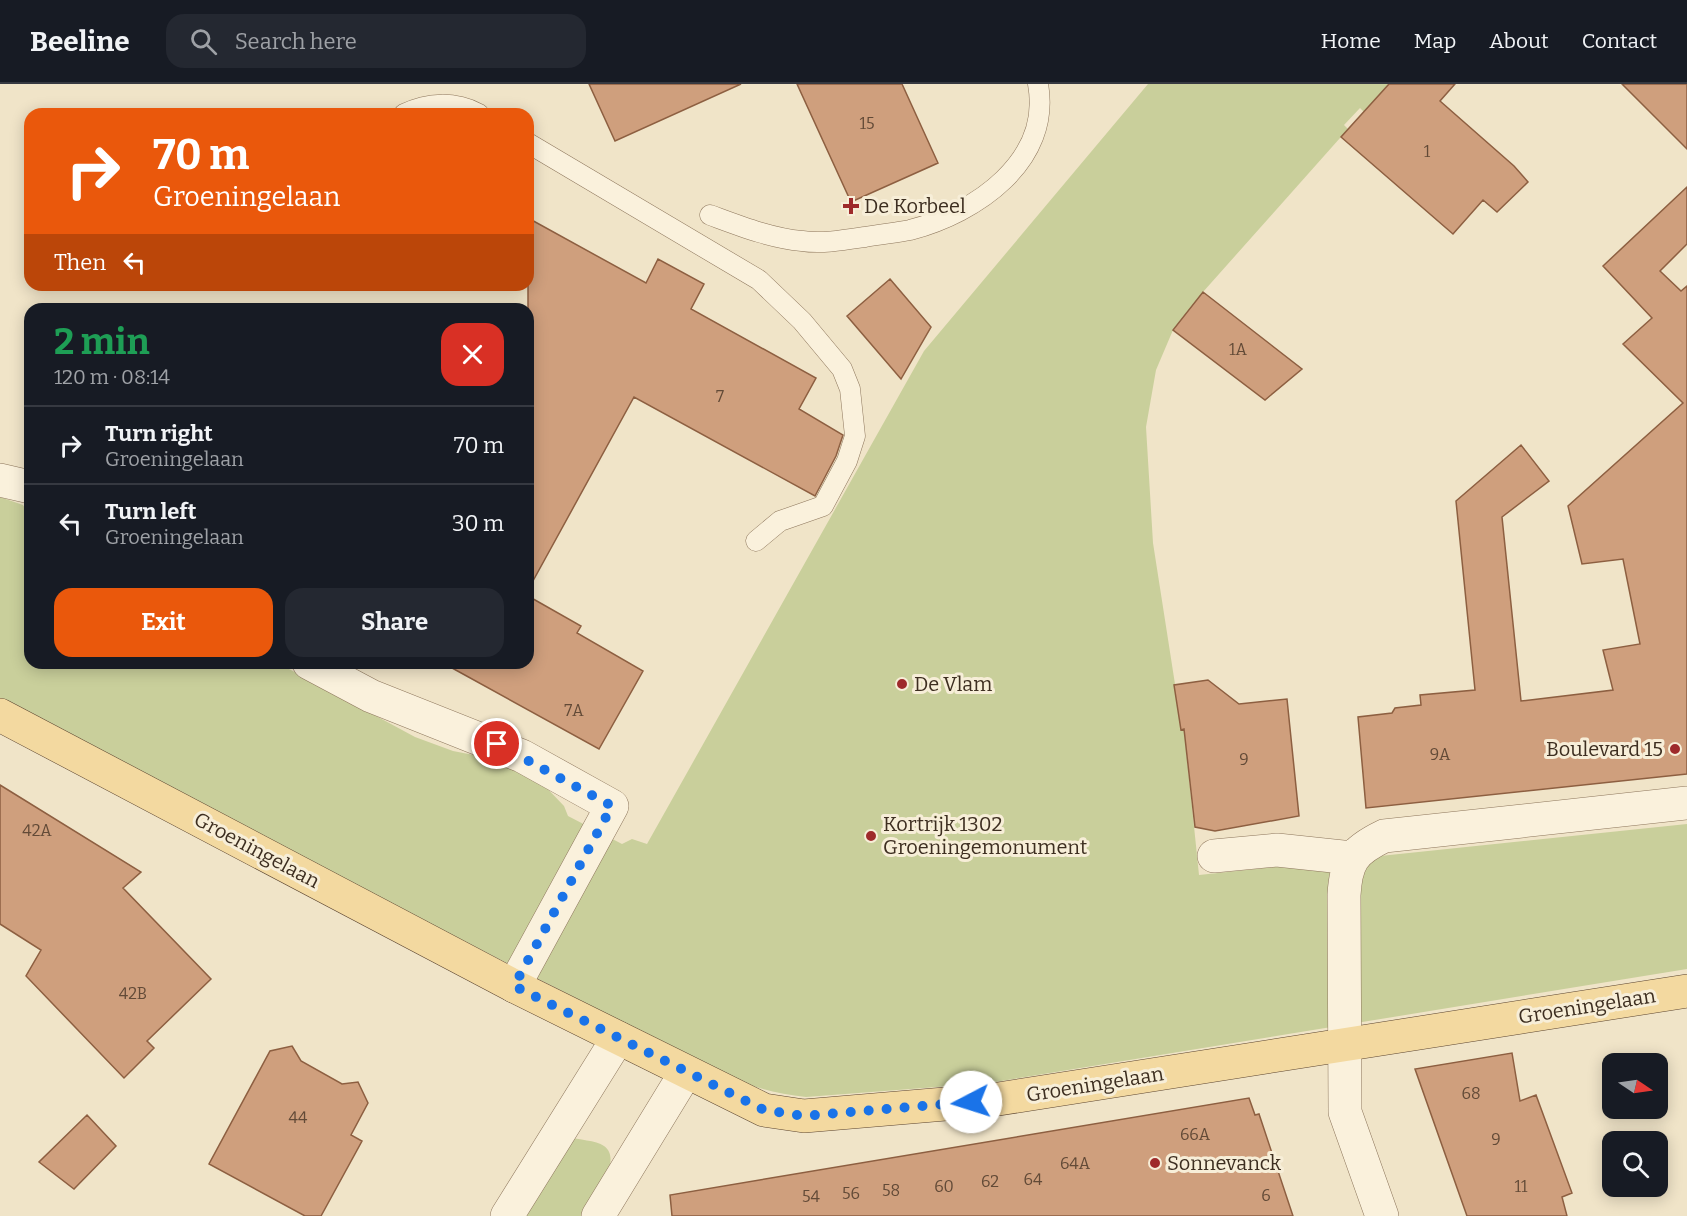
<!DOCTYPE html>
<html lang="en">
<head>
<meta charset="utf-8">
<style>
  :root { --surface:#171b24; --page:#242831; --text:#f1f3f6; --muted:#9ea1a6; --line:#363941; --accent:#ea580c }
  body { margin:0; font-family:Bitter,serif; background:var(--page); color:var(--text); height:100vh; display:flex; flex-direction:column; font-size:22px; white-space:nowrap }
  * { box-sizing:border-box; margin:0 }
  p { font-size:20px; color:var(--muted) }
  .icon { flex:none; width:33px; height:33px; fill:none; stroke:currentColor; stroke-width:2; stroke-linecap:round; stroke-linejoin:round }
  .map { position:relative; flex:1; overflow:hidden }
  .details { position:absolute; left:24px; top:219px; width:510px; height:366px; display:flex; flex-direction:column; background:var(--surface); border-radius:18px; box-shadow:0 3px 15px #0003 }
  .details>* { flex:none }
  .guide { position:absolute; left:24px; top:24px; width:510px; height:183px; border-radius:18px; box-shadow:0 3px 15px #0003; background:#ea580c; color:#fff; overflow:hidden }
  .needle { width:39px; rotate:103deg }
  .buttons { position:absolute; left:1602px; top:969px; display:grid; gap:12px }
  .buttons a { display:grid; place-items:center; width:66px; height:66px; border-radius:12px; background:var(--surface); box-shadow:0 3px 15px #0003; font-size:30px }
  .pin { position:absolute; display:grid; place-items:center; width:51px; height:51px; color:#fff; margin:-26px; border:3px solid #fff; border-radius:50%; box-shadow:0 2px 6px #0007 }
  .me { position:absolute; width:66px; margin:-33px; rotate:265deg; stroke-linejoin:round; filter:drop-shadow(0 0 4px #0008) }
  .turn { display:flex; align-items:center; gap:21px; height:126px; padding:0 30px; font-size:27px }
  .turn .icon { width:78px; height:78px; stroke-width:2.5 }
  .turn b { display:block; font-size:42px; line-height:51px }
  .then { display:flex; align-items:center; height:57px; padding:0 30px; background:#0003; gap:12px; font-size:22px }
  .round { display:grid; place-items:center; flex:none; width:63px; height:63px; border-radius:18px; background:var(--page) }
  .summary { display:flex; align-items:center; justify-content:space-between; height:102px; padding:0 30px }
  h1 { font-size:36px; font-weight:700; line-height:45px; color:#1e9e55 }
  .action { display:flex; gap:12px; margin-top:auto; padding:12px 30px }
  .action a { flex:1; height:69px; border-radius:18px; background:var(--accent); color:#fff; font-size:24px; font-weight:700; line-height:69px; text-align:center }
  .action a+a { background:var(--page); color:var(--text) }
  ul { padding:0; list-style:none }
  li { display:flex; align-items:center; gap:18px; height:78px; padding:0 30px; border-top:2px solid var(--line) }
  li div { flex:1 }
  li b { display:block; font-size:22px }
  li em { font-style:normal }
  header { display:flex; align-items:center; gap:36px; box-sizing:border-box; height:84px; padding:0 30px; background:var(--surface); border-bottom:2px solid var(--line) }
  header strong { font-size:28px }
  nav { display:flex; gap:33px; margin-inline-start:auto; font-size:21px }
  .search { width:420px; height:54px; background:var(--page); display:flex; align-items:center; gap:15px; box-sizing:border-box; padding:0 21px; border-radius:18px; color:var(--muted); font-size:22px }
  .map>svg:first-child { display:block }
  .green { fill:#c9cf9b }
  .building { fill:#cf9f7d; stroke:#8d5f41; stroke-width:1.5 }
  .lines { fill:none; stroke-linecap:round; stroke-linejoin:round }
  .service-casing { stroke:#8d765c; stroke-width:21 }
  .minor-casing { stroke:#8d765c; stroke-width:34 }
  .primary-casing { stroke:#5b4430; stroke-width:34 }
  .service { stroke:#faf1dc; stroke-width:20 }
  .minor { stroke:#faf1dc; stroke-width:33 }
  .primary { stroke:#f3d9a0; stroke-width:33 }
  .route { stroke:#1a73e8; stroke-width:10; stroke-dasharray:0 18 }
  .poi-dot { fill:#9e2a2b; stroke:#f7eed8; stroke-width:2 }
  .labels { text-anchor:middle; stroke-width:6; stroke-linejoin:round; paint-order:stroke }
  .number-label { font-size:16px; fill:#624a37 }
  .poi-label { font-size:20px; fill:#3d2e20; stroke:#f7eed8; text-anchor:start }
  .street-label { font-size:20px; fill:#3d2e20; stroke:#f7eed8 }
</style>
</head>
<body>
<header>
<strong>Beeline</strong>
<div class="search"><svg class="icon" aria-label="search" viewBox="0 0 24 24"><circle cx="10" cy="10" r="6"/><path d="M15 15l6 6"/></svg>Search here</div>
<nav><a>Home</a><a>Map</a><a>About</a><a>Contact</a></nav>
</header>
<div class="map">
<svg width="1687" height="1132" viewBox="0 0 1687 1132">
  <rect width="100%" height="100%" fill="#f0e4c8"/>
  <path class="green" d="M1148,0h241l-25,28 -4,-4 -16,17 4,4 -145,163 -30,38 -17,40 -10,57 7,116 29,186h2l15,146 488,-51v145l-698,114 -183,14c-26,-3 -49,-8 -73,-19l-733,-373v-208l23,8 7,12v146h248l137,74 38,14 36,7 52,24 23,24 4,10 54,28 10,-5 15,5 277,-493z
    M568,1053c10,3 28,3 36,9 20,14 -11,54 -20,70h-65z"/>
  <path class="building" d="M589,0h152l-126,57z
    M797,0h105l36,79 -87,39z
    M1389,0h66l-15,17 74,65 14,16 -31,30 -14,-12 -30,34 -112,-97z
    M1622,0h65v65z
    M1687,103v57l-27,27 21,20 6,-5v488l-321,34 -8,-91 34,-4 3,-5 26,-3 -1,-10 55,-5 -19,-189 65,-56 28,36 -47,36 19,184 92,-11 -10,-40 37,-6 -17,-85 -41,5 -14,-58 115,-103 -60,-59 29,-26 -49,-52z
    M528,134l118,65 12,-24 46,25 -13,25 125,69 -17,31 44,26 -7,21 -21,40 -181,-99 -106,193z
    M890,195l41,48 -30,52 -54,-63z
    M1203,208l99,77 -37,31 -92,-70z
    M528,512l53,30 -4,7 66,38 -44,78 -156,-86h85z
    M1208,596l31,24 48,-5 12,117 -84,15 -20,-4 -11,-98 -3,1 -7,-45z
    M0,701l141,87 -18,16 88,91 -64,62 7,7 -30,30 -98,-102 15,-26 -41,-26z
    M292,962l9,15 41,23 16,-2 10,21 -17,32 11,6 -41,75h-16l-96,-52 61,-113z
    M1512,969l8,48 16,-6 36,98 -10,4 5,19h-100l-52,-147z
    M1249,1014l6,17 4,-1 34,102h-621l-2,-21z
    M87,1031l29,31 -42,43 -35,-27z"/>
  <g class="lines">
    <defs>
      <path id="service" d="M404,30c24,-12 51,-13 75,0
        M528,59l231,137 43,41 40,48 8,20 5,47 -8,25 -24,45 -43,15 -24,20
        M710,131c30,11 60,23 92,26 20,3 43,-1 63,-4 15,-3 31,-4 45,-7 66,-17 142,-69 128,-146"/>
      <path id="minor" d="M0,396l30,7
        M309,579l62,33 151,60 90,50 -98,180
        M1214,772l63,-6 75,8
        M507,1132l111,-178
        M598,1132l88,-144
        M1382,1132l-37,-104 -1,-217c2,-34 9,-44 40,-59l303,-33"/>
      <path id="primary" d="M0,631l514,271 250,124 40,6 188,-16 695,-109"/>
    </defs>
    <use href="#service" class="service-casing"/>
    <use href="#minor" class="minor-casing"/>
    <use href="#primary" class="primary-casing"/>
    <use href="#service" class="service"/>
    <use href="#minor" class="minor"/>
    <use href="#primary" class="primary"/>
  </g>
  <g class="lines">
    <path class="route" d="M497,660l115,62 -98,180 250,124 40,6 167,-14"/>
  </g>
  <g class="poi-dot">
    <path d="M848 113h6v6h6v6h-6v6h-6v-6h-6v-6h6z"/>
    <circle cx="902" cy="600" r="6"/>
    <circle cx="1675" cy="665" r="6"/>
    <circle cx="871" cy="752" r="6"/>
    <circle cx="1155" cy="1079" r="6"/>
  </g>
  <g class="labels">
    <g class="number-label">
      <text x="867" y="45">15</text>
      <text x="1427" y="73">1</text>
      <text x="1238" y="271">1A</text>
      <text x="720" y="318">7</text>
      <text x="574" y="632">7A</text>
      <text x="1440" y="676">9A</text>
      <text x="1244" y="681">9</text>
      <text x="37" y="752">42A</text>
      <text x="133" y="915">42B</text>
      <text x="1471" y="1015">68</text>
      <text x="298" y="1039">44</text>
      <text x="1195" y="1056">66A</text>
      <text x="1496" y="1061">9</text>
      <text x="1075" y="1085">64A</text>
      <text x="1033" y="1101">64</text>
      <text x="990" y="1103">62</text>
      <text x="944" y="1108">60</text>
      <text x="1521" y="1108">11</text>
      <text x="891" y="1112">58</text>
      <text x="851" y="1115">56</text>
      <text x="1266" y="1117">6</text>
      <text x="811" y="1118">54</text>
    </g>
    <g class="poi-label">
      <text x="864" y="129">De Korbeel</text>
      <text x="914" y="607">De Vlam</text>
      <text x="1663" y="672" text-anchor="end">Boulevard 15</text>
      <text x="883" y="747">Kortrijk 1302<tspan x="883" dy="23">Groeningemonument</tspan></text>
      <text x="1167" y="1086">Sonnevanck</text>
    </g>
    <g class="street-label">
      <text transform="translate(257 766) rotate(28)" y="7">Groeningelaan</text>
      <text transform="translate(1587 922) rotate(-9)" y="7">Groeningelaan</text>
      <text transform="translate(1095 1000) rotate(-9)" y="7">Groeningelaan</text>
    </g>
  </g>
</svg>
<div class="buttons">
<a><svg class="needle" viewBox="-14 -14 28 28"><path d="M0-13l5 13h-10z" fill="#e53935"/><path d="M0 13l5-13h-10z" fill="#9ea1a6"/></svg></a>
<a><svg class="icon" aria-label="search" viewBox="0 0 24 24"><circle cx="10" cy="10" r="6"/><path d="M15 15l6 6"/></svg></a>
</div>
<div class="pin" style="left:497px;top:660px;background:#d93025"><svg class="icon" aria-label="arrive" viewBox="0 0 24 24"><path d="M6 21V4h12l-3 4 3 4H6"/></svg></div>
<svg class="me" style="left:971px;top:1018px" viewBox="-20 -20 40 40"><circle r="19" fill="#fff"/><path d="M0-13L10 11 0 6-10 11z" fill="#1a73e8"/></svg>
<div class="guide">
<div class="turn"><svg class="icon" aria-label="right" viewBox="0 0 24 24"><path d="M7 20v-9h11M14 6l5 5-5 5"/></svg><div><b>70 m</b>Groeningelaan</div></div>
<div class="then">Then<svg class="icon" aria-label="left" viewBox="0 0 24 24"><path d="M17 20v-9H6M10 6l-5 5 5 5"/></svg></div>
</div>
<section class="details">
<div class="summary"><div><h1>2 min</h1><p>120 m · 08:14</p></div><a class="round" style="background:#d93025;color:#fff"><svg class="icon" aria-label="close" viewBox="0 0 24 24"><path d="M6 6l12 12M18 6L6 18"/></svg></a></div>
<ul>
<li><svg class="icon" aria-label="right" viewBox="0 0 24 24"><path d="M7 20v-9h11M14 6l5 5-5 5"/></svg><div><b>Turn right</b><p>Groeningelaan</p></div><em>70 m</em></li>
<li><svg class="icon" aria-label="left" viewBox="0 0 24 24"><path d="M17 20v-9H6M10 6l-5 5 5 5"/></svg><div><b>Turn left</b><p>Groeningelaan</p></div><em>30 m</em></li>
</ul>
<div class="action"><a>Exit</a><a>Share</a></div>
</section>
</div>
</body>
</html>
